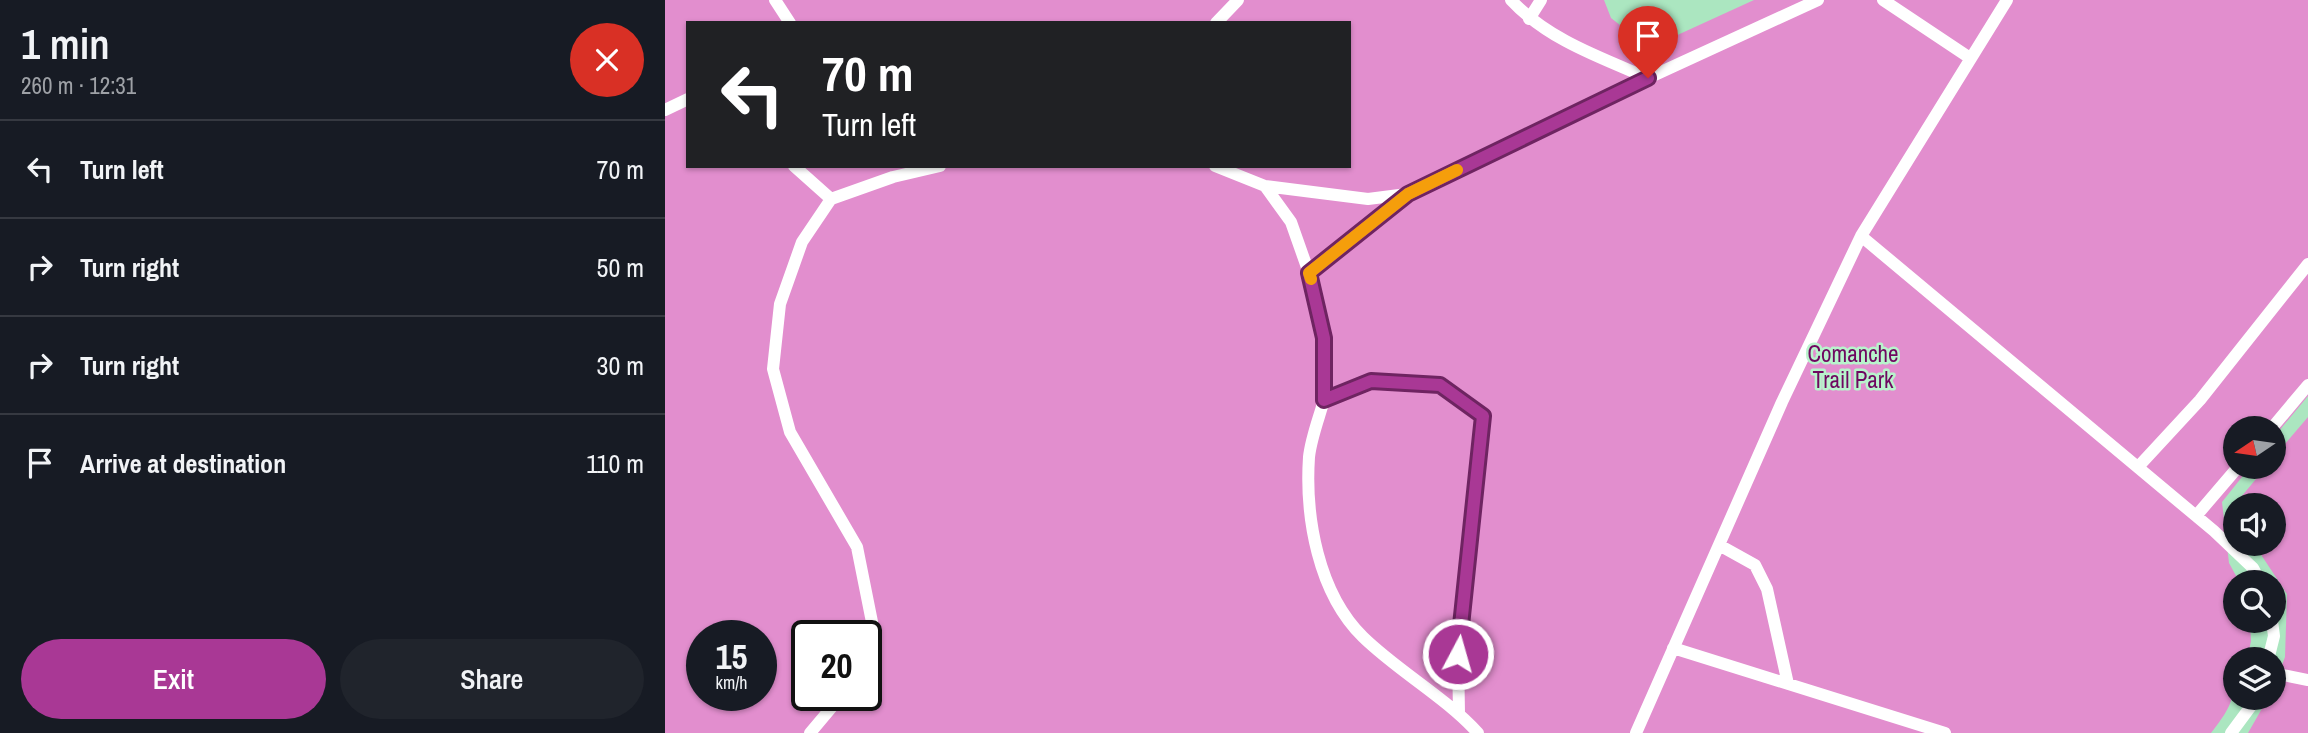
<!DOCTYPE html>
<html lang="en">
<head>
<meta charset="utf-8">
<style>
  :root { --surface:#171b24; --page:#20242c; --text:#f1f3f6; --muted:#9ea1a6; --line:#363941; --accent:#a93895 }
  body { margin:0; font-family:"Archivo Narrow",sans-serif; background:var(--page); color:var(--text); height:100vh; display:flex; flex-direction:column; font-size:26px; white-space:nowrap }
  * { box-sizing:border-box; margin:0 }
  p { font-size:23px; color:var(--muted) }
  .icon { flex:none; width:38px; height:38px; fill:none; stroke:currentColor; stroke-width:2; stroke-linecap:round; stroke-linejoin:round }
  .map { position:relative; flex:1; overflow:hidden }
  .panel { display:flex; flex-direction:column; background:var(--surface); width:665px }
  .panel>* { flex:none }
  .guide { position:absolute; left:21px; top:21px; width:665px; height:147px; border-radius:0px; box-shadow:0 2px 5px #0004; background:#202124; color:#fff; overflow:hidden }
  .needle { width:46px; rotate:257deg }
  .buttons { position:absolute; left:1558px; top:416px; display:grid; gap:14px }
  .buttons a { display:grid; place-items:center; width:63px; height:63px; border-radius:50%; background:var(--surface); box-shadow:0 2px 5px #0004; font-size:35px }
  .speed { position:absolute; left:21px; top:620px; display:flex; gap:14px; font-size:35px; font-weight:700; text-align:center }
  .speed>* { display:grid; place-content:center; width:91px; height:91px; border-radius:50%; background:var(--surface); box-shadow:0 2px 5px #0004; line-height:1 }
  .speed small { font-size:18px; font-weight:400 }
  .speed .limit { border:4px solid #111; border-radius:10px; background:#fff; color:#111 }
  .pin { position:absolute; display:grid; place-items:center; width:60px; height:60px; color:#fff; margin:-72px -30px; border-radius:50% 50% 50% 0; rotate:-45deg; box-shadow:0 0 7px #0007 }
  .pin .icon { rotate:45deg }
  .me { position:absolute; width:77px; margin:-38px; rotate:6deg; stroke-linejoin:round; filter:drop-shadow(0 0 5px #0008) }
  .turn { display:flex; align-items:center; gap:24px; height:147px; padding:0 21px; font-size:32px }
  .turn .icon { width:91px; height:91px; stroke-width:2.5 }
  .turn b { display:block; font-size:49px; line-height:60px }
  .round { display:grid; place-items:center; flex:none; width:74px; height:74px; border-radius:37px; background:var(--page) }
  .overview { display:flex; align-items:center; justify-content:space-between; height:119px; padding:0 21px }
  h1 { font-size:42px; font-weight:600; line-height:52px }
  .action { display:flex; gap:14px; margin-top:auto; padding:14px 21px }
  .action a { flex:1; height:80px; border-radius:42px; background:var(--accent); color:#fff; font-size:28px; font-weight:600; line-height:80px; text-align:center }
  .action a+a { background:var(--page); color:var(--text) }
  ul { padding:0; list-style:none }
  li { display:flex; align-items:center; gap:21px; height:98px; padding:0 21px; border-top:2px solid var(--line) }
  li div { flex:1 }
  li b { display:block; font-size:26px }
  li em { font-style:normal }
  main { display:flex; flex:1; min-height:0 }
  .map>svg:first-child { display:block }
  .green { fill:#e28ece; fill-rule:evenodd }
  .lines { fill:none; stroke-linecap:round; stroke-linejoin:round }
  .lane { stroke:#fff; stroke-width:12 }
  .route-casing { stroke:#6e2461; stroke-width:18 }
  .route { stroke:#a93895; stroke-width:12 }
  .slow { stroke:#f59e0b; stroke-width:12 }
  .labels { text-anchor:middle; stroke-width:5; stroke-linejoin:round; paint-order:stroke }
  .park-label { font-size:23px; fill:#6f0860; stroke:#b8f4cc }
</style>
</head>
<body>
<main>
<section class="panel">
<div class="overview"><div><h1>1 min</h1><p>260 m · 12:31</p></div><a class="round" style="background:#d93025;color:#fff"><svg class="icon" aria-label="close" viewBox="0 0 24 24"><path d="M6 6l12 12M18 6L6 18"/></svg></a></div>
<ul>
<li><svg class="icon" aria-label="left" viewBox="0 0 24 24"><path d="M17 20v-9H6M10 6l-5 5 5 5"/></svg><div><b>Turn left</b></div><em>70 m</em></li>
<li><svg class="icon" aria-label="right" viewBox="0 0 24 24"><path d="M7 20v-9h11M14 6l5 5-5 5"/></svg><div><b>Turn right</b></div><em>50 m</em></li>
<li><svg class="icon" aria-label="right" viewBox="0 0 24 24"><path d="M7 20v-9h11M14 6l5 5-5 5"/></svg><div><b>Turn right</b></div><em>30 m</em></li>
<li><svg class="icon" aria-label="arrive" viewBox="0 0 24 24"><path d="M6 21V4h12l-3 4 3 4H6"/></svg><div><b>Arrive at destination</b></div><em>110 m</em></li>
</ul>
<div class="action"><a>Exit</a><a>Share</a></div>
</section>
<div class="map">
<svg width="1643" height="733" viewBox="0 0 1643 733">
  <rect width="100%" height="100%" fill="#abe6c0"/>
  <path class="green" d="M0,0h939l7,18 38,30 105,-48h554v396l-35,42v-9h-38v38h15l-28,35 7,61 11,20h-5v38h15l1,20 -4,19h-12c0,36 -1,44 -24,73h-1546zM23,23h661v143h-661zM37,635h59v60h-59zM142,635h59v60h-59z
    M1643,417v316h-60l20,-35h5v-9l12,-32 2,-63 -33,-50h19v-38h-38v9l-4,-6 35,-42h7v-9z"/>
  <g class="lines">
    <path class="lane" d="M110,0l15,23
      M846,0c36,39 88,57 137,78
      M1218,0l87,58
      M864,19l12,-19
      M551,23l22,-23
      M0,110l23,-11
      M129,166l37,33
      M550,166l50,20 26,36 18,51 99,-79 240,-116 170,-78
      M600,186l103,13 39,-5
      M1196,236l353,295 39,37 8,15
      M644,273l15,65v62
      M1606,429l37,-44
      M1473,467l62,-67 108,-136
      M1531,516l42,-49
      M1054,545l36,20 12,24 21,95
      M1008,648l272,85
      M201,651l8,-19 -17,-85 -67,-115 -17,-63 7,-65 22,-62 29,-43 62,-22 47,-11
      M1603,660l6,-24 -2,-15
      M1608,673l35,7
      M794,713l-1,-59 25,-238 -43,-31 -69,-4 -47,19c-5,18 -13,38 -15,57 -4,60 9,136 54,180 36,35 81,59 115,96
      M145,733l32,-38
      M971,733l146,-331 79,-166 146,-236
      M1566,733l26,-35"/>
  </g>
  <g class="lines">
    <defs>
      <path id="route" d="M793,654l25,-238 -43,-31 -69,-4 -47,19v-62l-15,-65 99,-79 240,-116"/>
    </defs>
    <use href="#route" class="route-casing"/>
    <use href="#route" class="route"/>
    <path class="slow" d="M646,279l-2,-6 99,-79 49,-24"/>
  </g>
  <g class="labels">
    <g class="park-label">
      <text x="1188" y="362">Comanche<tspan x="1188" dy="26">Trail Park</tspan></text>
    </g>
  </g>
</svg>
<div class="buttons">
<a><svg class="needle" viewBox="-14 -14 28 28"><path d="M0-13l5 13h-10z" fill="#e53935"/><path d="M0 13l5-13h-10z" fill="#9ea1a6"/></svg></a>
<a><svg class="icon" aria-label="sound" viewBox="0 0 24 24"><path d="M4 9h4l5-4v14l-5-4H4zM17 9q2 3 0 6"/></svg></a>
<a><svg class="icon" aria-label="search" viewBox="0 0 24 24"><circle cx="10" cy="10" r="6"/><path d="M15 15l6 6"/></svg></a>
<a><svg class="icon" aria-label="layers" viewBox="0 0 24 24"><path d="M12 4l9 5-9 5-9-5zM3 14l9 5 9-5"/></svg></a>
</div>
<div class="speed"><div>15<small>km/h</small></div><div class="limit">20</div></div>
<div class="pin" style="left:983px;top:78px;background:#d93025"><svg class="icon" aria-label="arrive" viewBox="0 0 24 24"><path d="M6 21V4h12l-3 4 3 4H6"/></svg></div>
<svg class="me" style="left:793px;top:654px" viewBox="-20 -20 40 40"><circle r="17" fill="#a93895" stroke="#fff" stroke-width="3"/><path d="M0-11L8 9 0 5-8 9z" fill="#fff"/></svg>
<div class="guide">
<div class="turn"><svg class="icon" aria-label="left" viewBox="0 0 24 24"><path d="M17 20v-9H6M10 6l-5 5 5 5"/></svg><div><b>70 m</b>Turn left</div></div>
</div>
</div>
</main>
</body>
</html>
